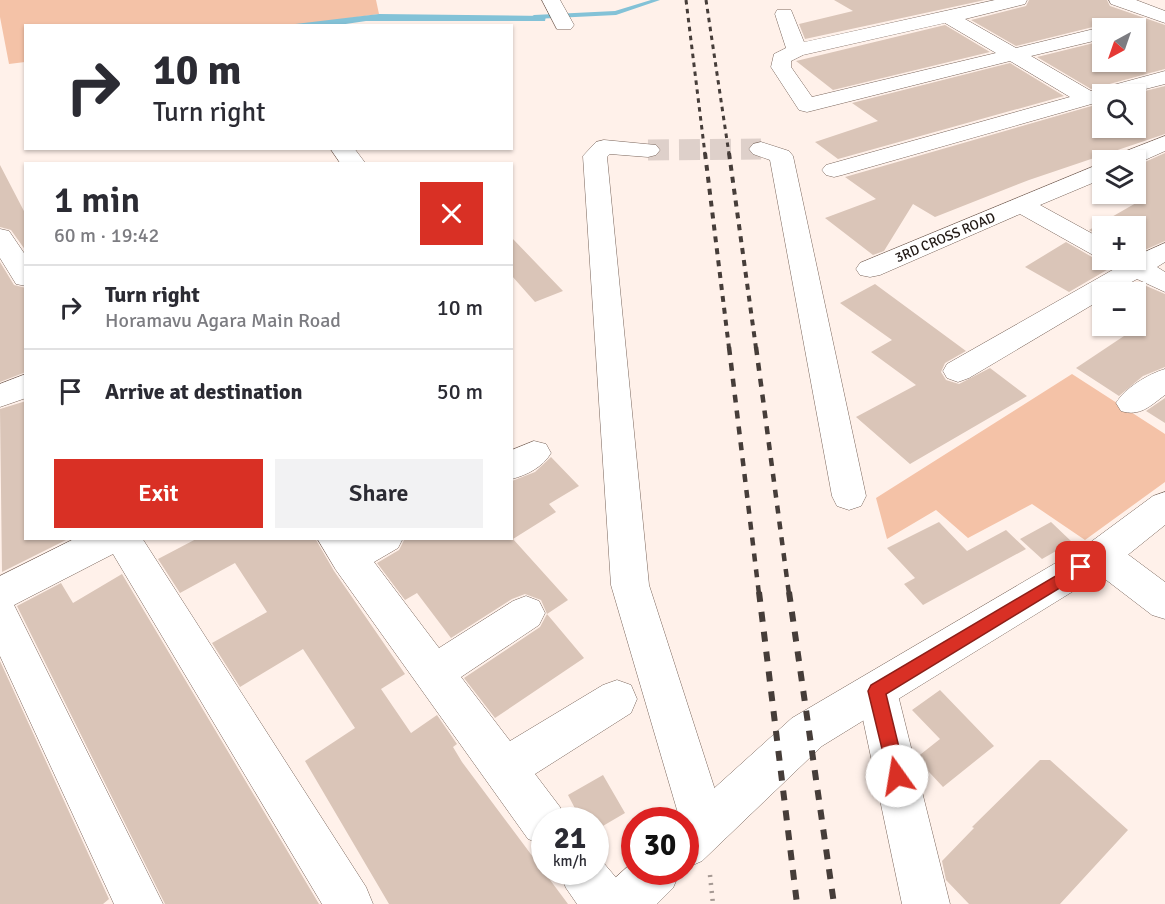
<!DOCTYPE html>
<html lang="en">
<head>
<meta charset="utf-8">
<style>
  :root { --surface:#fff; --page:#f2f2f3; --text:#2b2b33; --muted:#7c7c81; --line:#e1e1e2; --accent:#d93025 }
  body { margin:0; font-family:Signika,sans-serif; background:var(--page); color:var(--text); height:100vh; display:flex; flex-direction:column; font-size:22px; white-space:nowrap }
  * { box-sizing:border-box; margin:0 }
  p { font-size:20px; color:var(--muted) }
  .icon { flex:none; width:33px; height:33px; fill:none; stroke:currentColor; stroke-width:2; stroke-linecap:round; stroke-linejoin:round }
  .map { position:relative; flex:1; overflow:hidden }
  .drawer { position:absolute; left:24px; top:162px; width:489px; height:378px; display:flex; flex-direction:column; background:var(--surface); border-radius:0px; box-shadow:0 2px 4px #0004 }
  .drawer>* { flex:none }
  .banner { position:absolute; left:24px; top:24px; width:489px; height:126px; border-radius:0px; box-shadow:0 2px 4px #0004; background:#fff; color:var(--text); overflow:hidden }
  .needle { width:39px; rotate:220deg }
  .tools { position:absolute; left:1092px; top:18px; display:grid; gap:12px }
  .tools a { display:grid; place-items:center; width:54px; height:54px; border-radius:0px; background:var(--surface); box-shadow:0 2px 4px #0004; font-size:30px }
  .speed { position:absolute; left:531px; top:807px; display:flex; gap:12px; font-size:30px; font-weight:700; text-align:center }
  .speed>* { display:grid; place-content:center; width:78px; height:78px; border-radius:50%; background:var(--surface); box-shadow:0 2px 4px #0004; line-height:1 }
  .speed small { font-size:15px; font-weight:400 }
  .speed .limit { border:9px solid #d22; background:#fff; color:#111 }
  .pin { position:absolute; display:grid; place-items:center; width:51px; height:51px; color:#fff; margin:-26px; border-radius:12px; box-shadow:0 3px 9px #0006 }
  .me { position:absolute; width:66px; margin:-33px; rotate:347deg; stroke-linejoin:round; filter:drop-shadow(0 0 4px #0008) }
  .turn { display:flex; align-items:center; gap:21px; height:126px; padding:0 30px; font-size:27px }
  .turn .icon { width:78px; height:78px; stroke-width:2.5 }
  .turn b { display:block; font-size:42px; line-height:51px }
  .round { display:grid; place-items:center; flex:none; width:63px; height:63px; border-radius:0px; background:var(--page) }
  .head { display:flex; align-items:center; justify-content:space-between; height:102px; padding:0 30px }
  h1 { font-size:36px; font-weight:600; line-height:45px }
  .cta { display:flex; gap:12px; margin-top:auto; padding:12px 30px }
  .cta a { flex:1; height:69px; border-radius:0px; background:var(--accent); color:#fff; font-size:24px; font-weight:600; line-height:69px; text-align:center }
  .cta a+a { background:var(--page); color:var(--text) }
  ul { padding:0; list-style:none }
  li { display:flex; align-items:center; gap:18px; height:84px; padding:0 30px; border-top:2px solid var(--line) }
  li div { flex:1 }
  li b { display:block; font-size:22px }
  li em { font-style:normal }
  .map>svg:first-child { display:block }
  .green { fill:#f4c2a7 }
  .water { fill:#83c2d7 }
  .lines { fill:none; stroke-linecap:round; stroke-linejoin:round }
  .stream { fill:#83c2d7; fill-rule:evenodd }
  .building { fill:#dac5b8 }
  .street-tunnel { stroke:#ded0ca; stroke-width:21; stroke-dasharray:21 10; stroke-linecap:butt }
  .street-casing { stroke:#7a665c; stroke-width:1 }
  .secondary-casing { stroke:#7a665c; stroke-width:1 }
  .path { stroke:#a59993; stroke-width:4.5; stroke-dasharray:2 6; stroke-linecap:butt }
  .street { fill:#fff; fill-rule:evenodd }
  .secondary { fill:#fff; fill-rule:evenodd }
  .rail-far3 { stroke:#463d39; stroke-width:3; stroke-dasharray:4.5 4.5; stroke-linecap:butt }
  .rail-far2 { stroke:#463d39; stroke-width:4; stroke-dasharray:6 6; stroke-linecap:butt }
  .rail-far1 { stroke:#463d39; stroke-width:4.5; stroke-dasharray:8 8; stroke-linecap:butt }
  .rail { stroke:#463d39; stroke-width:6; stroke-dasharray:10 10; stroke-linecap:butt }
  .route { fill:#d93025; stroke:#8d1f18; stroke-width:1.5 }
  .labels { text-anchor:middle; stroke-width:6; stroke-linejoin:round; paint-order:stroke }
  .far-street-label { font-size:14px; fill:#201814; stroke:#fff }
</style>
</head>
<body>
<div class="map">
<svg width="1165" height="904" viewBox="0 0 1165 904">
  <rect width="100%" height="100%" fill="#fff1ea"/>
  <path class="green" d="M0,0h376l3,14 -85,12h-268l-1,36 -16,2 -9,-47z
    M1072,374l93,60v48l-80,58 -53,-36 -64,34 -32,-28 -49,29 -11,-41z"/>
  <path class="water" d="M379,14l167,2 -1,5h-179l-34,5 -45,-1z"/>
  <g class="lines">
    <path class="stream" d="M651,0h9l-44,15 -82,4 -3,-2 3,-2 81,-4z"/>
  </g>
  <path class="building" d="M834,0h151l-180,39 -6,-15 54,-13z
    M1029,0h78l3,6 55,19v44l-74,20 -54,-32 65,-16v21h34v-34h-26l-9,-3 -85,21 -45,-26 55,-14z
    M945,25l45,27 -157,38 -37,-29z
    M1010,63l54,33 -226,63 -23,-17 63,-21 -26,-18z
    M1165,86v48l-136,46 -94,37 -22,-13 -29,47 -11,4 -48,-37 51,-19 -31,-22 257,-74v25h34v-34h-3z
    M1165,153v88l-29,13v-28h-34v11l-13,-7 47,-27v-37z
    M0,165l26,50v36l-15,-21 -11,-3z
    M512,238l51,53 -28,11 -23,-26z
    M1066,242l26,15 15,3 5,7 -43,25 -44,-25z
    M0,262l14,23 12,3v84l-26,10z
    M1137,282l28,12v73l-22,9 -24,20 -43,-28 57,-38 -8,-4h11v-34h-18z
    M875,284l91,67 -21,12 -4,9 5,8 13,4 31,-16 37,28 -117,68 -54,-47 60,-32 -45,-33 21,-12 -52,-37z
    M1165,398v25l-19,-12z
    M26,401v137h44l-68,34 -2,-163z
    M551,457l28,29 -30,18 7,8 -43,27 55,61 -21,14 -6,-14 -16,-6 -13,5 -61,39 -34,-45 -12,7 -28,-37 22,-13 6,-12h107v-57l23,-9z
    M939,522l28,29 39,-21 20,19 -103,56 -19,-21 11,-6 -28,-30z
    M1051,522l21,20 -30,17 -22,-20z
    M198,538h117l19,33 71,103 -24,15 30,44 26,-18 20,29 -4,3 9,15 106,142h-179l-84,-143 50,-33 -52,-79 -63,38 -28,-44 55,-31 -32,-49 -55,30 -22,-34z
    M122,574l197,330h-154l-148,-298 44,-23 12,20z
    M547,614l37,44 -89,60 -31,-40 76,-51z
    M0,661l109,238 -6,5h-103z
    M940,690l54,56 -51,41 -27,-29 24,-19 -28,-29z
    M1040,760h10l78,70 -68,74h-91l-23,-24 -4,-19 32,-33 -2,-1z
    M603,775l22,38 -29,17v-10h-15l-13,-25z"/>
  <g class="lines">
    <path class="street-tunnel" d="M648,150l113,-1"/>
    <defs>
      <path id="street" d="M542,0h18l14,25 -3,4h-14z
        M995,0h32l-2,4 -60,15 51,29 86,-21 6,1h-6v11l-71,17 60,35 74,-20v13l-39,10h-24v7l-260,74 -8,2 -8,-2 -4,-5 4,-5 244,-68 -60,-36 -203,51 -8,-2 -28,-43 3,-13 12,-6 -11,-34 2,-4h14l13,32zM945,23l51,30 -184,44 -21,-30v-6l12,-6z
        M1109,0h27l29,11v12l-54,-19z
        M1165,136v15l-29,13v-4h-24l4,-5z
        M604,140l52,5 4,5 -4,5 -8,2 -38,-3 -3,3 42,428 78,242 -7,16 -16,7 -16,-7 -2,-23h-6l-69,-235 -28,-429 13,-14z
        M761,142l28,9 4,5 73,340 -5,10 -12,4 -12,-4 -5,-10 -62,-336 -17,-6 -4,-5 4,-5z
        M330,148h24l12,16h-25z
        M1102,163v16l-62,26 62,34v18l-9,-2 -73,-41 -140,61 -10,2 -10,-2 -4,-6 4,-6z
        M0,229l9,2 17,25v30l-10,-2 -16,-26z
        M1165,243v19l-8,5 8,5v20l-28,-13 -23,13h-12v7l-133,79 -11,4 -11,-4 -4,-7 4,-7 169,-96 -7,-8h27v-4z
        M1165,369v26c-15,11 -25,22 -44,16l-5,-8c9,-15 32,-29 49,-34z
        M26,374v24l-26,9v-23z
        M534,441l12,3 5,9c-8,14 -24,22 -39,26v-29z
        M76,538h66l224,349 7,17h-51l-209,-350 -99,51 149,299h-49l-114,-248v-80z
        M317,538h86l-5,10 -24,14 65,86 74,-47 13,-5 13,5 6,12 -6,12 -78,52 49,64 93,-56 14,-5 14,5 6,14 -6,14 -96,61 25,33 5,13h-21v25l-16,-6 -192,-269z
        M1101,540l13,4 51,38v37l-13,-4 -64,-49 -5,-11 5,-11z
        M877,672l14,6 6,13 53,213h-48l-45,-213 6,-13z
        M596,854l28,33 7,17h-54l-11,-16 -7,-16h37z"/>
      <path id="secondary" d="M1165,492v33l-51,41 -292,180 -120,115 -16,7v-48h-7l113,-102 296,-174 65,-48z
        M634,861v11h46l-7,16 -16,16h-59l7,-17z"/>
    </defs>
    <use href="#street" class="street-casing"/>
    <use href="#secondary" class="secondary-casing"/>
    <path class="path" d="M710,875l3,29"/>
    <use href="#street" class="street"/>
    <use href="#secondary" class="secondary"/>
    <path class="rail-far3" d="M686,0l19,154
      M706,0l23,154"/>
    <path class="rail-far2" d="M705,153l24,195
      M729,153l27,195"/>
    <path class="rail-far1" d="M729,347l30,247
      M756,347l33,247"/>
    <path class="rail" d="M759,592l38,312
      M789,592l45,312"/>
  </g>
  <path class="route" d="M1081,561l5,2 2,4 -2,5 -200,122 20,82 -3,6 -6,3 -7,-3 -22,-91 3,-6z"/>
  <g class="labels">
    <g class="far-street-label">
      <text transform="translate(945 237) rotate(-23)" y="5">3RD CROSS ROAD</text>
    </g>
  </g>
</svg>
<div class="tools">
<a><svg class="needle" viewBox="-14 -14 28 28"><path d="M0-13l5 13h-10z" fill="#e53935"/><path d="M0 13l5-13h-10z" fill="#7c7c81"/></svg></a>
<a><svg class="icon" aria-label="search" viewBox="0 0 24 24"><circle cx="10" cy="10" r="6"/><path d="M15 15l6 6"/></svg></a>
<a><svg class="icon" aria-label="layers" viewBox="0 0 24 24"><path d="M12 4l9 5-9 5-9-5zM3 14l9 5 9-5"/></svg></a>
<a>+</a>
<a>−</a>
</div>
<div class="speed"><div>21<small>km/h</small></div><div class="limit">30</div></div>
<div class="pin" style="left:1081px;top:567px;background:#d93025"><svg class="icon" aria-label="arrive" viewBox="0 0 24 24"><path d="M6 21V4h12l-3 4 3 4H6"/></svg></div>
<svg class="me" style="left:897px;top:776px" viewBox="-20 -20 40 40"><circle r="19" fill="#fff"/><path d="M0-13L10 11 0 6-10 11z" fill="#d93025"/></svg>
<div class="banner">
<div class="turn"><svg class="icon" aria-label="right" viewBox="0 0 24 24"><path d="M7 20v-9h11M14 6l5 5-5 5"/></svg><div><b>10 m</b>Turn right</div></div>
</div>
<section class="drawer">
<div class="head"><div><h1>1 min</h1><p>60 m · 19:42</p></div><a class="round" style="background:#d93025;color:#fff"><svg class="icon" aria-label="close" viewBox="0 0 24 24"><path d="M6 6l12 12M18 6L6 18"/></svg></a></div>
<ul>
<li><svg class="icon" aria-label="right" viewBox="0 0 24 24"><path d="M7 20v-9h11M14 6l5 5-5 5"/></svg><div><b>Turn right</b><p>Horamavu Agara Main Road</p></div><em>10 m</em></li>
<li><svg class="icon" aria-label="arrive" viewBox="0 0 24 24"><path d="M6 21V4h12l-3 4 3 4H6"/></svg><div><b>Arrive at destination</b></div><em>50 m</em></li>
</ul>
<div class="cta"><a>Exit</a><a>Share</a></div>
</section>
</div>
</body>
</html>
